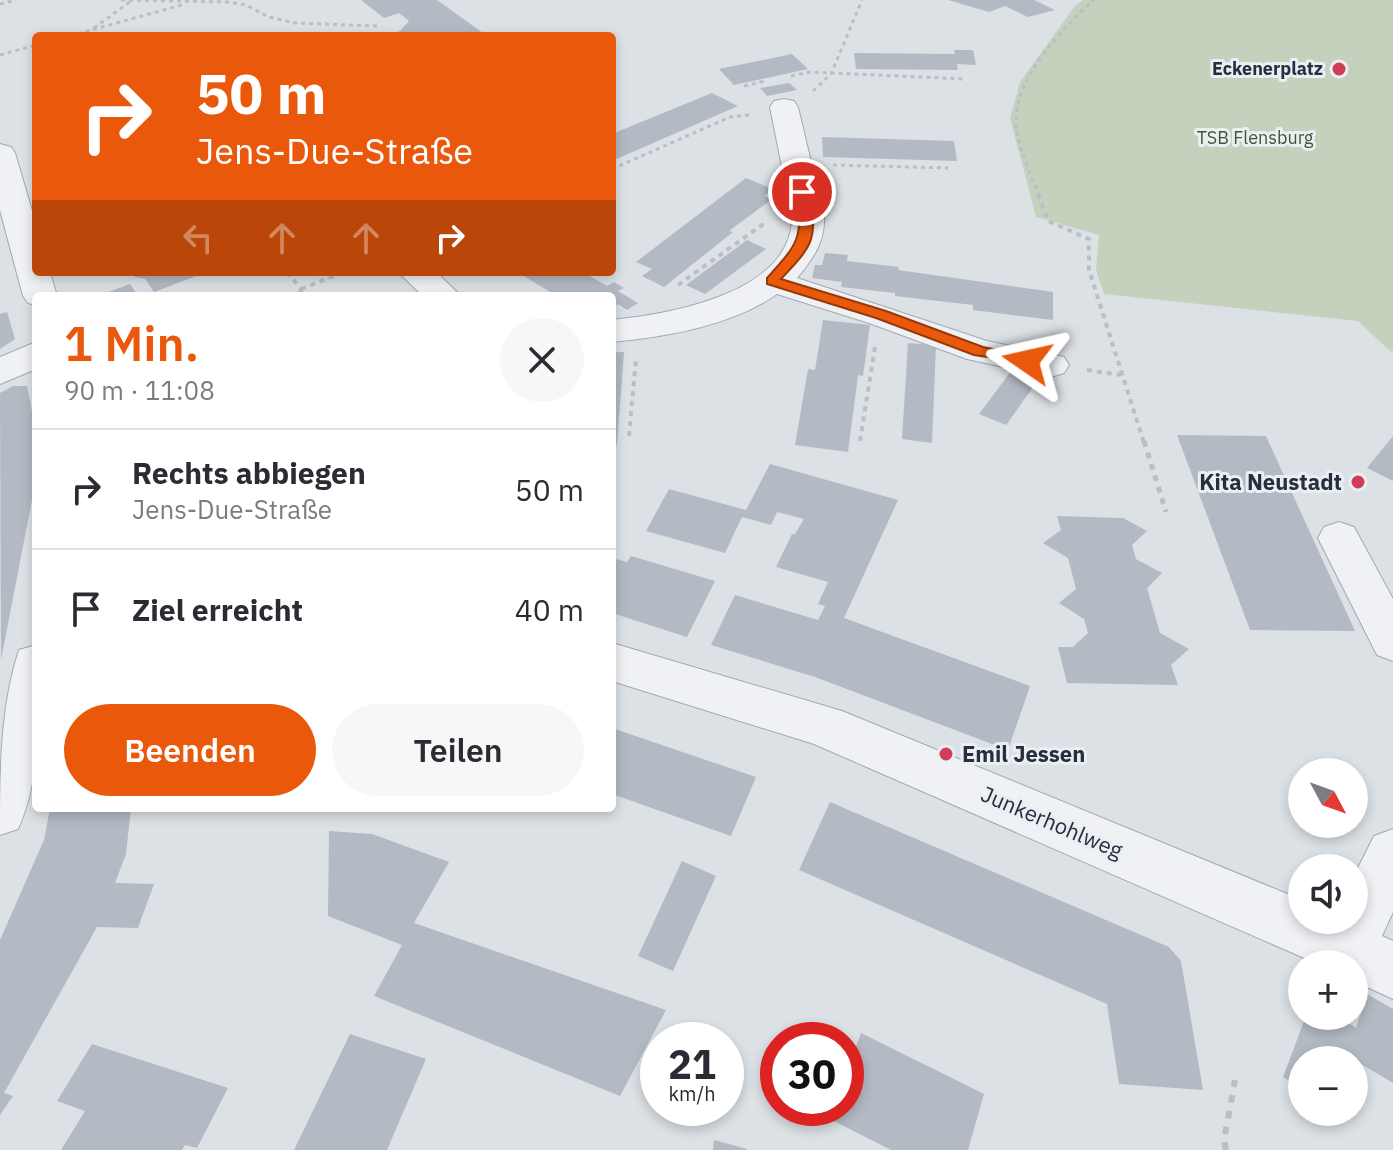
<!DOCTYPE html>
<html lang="de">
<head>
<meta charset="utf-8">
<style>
  :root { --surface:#fff; --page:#f7f7f7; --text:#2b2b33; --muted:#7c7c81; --line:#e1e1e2; --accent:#ea580c }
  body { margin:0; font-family:"IBM Plex Sans",sans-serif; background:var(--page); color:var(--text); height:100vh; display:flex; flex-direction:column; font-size:30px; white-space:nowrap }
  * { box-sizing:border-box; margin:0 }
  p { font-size:26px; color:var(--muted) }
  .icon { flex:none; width:44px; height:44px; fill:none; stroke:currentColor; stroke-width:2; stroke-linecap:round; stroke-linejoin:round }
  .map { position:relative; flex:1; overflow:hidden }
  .side { position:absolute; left:32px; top:292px; width:584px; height:520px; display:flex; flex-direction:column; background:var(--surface); border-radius:8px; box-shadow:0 4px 12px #0003 }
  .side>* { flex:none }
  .hud { position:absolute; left:32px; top:32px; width:584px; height:244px; border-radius:8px; box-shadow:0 4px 12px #0003; background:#ea580c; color:#fff; overflow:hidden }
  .needle { width:52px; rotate:131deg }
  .buttons { position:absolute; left:1288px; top:758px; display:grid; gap:16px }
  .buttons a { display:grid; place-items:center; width:80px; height:80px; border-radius:50%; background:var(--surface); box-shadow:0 4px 12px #0003; font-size:40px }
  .speed { position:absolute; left:640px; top:1022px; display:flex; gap:16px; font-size:40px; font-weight:700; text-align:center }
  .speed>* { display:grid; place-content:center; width:104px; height:104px; border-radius:50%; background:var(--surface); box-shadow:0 4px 12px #0003; line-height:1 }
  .speed small { font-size:20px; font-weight:400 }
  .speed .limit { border:12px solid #d22; background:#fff; color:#111 }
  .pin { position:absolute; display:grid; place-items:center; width:68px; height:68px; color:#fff; margin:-34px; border:4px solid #fff; border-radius:50%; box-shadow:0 2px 8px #0007 }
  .me { position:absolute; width:88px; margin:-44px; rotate:281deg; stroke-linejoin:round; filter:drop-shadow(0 0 6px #0008) }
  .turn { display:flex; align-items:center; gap:28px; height:168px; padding:0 32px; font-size:36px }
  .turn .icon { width:104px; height:104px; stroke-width:2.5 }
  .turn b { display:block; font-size:56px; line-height:68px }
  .lanes { display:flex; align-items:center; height:76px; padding:0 32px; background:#0003; justify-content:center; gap:40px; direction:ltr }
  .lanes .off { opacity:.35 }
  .round { display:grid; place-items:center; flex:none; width:84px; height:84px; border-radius:42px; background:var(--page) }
  .overview { display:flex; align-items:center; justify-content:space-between; height:136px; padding:0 32px }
  h1 { font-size:48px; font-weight:600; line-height:60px; color:var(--accent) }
  .cta { display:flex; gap:16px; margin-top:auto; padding:16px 32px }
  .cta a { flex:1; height:92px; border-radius:48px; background:var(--accent); color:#fff; font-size:32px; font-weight:600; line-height:92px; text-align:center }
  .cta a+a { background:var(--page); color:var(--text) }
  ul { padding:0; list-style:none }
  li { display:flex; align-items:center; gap:24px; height:120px; padding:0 32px; border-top:2px solid var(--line) }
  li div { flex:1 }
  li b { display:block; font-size:30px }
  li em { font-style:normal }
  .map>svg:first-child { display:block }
  .green { fill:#c3d1bd }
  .building { fill:#b3bac3 }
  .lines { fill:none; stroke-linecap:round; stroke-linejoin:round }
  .minor-casing { stroke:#a2a8b0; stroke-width:2 }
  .tertiary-casing { stroke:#a2a8b0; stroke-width:2 }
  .path-far3 { stroke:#bbbfc5; stroke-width:3; stroke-dasharray:4 4; stroke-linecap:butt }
  .path-far2 { stroke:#bbbfc5; stroke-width:4; stroke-dasharray:5 5; stroke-linecap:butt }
  .path-far1 { stroke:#bbbfc5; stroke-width:5; stroke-dasharray:6 6; stroke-linecap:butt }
  .path { stroke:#bbbfc5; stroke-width:6; stroke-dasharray:8 8; stroke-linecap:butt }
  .minor { fill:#eff1f5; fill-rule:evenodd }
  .tertiary { fill:#eff1f5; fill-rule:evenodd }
  .route { fill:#ea580c; stroke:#983908; stroke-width:2 }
  .poi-dot { fill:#cf3d59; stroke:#ebeff4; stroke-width:3 }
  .labels { text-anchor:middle; stroke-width:6; stroke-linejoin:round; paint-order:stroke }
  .far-poi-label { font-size:18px; font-weight:bold; fill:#262f3d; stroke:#ebeff4; text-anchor:end }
  .far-park-label { font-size:18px; fill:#3b5933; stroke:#ebeff4 }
  .poi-label { font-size:22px; font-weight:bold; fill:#262f3d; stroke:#ebeff4; text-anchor:end }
  .street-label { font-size:22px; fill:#262f3d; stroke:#ebeff4 }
</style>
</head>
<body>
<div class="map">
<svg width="1393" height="1150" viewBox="0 0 1393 1150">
  <rect width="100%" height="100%" fill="#dce1e6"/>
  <path class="green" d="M1083,0h310v350l-2,2 -33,-31 -254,-27 -8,-24 3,-35 -63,-18 -26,-99 10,-36 55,-76z"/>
  <path class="building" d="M361,0h76l46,33 -9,3h-88l14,-5 9,-10 -10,-8 -15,5z
    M948,0h86l21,10 -27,7 -23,-11 -16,6z
    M954,50h19l3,15 -19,-1 1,6 -102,-1 -2,-16 101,1z
    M792,54l16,15 -74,16 -15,-16z
    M789,83l8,7 -30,6 -7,-8z
    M712,93l26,13 -126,55v-27z
    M822,137l132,4 3,20 -134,-4z
    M746,178l27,11 -9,7 8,3 -43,32 4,1 -69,55 -22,-11 10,-7 -16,-7z
    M747,240l19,9 -61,45 -19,-9z
    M825,253l23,2 -1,6 52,6 -1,3 155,22v28l-80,-10v-5l-78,-9v-3l-54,-6 1,-5 -30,-4 3,-13h7z
    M131,272h76l-53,20 -9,-13 -10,-2z
    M517,272h66l24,14 7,-4 10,6 -6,3 20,12 -11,7 -9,-6 -6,4v-12h-55z
    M130,284l8,12h-40z
    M7,312l8,27 -15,10v-35z
    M823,320l47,5 -7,51 -5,-1 -10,77 -53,-7 13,-76 7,1z
    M908,343l28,2 -4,98 -30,-4z
    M612,352h12l-7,93h-5z
    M1015,366l26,10 -35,49 -27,-11z
    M13,386h14l7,36 2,57 -35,181 -1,-267z
    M1177,435l89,1 89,195 -105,-1z
    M1393,436v45l-26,-13z
    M770,464l128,36 -54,118 186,68 -22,64 -193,-73 -104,-32 24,-50 83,25 7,-14 -7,-2 10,-22 -52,-15 16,-33h3l9,-15 -27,-7 -6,13 -29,-8 -17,36 -79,-22 23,-42 77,21z
    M1057,516l66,2 24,13 -15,14 4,14 26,14 -15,15 13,45 29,16 -18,16 7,20 -111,-2 -9,-36h15l15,-14 -4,-14 -25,-16 17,-14 -8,-31 -25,-15 18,-13z
    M631,556l84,25 -28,56 -75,-24v-55l15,4z
    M612,728l144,49 -25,59 -119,-42z
    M830,802l339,145 12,14 22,129 -84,-6 -12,-80 -308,-134z
    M50,808h81l-5,46 -11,29 39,1 -16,44 -41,-1 -93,166 9,3 -13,19v-175l44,-100z
    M329,831l43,3 77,28 -35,61 252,87 -46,86 -246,-100 28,-51 -74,-29z
    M682,861l34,15 -43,95 -35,-15z
    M1367,994l26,15v74l-47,-28 -2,5h-42v29l-19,-12 23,-61h31l19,12z
    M861,1033l123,61 -16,56h-77l-63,-32 4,-10h14v-36z
    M350,1034l76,25 -39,91h-93z
    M92,1044l136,44 -31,60 -12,-3 -3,5h-121l24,-39 -28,-10z
    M714,1140l33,9v1h-34z"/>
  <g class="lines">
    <defs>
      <path id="minor" d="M784,99l10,2 4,6 26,110c1,25 -11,42 -27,61l190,63 77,16 5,8 -5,8 -13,4 -84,-18 -98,-36 -92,-29c-45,32 -111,43 -165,48v-22c59,-6 180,-27 180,-103l-22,-110 4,-6z
        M398,272h38l25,24h-38z
        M36,342v27l-36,15v-27z
        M1339,522l15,5 39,72v62l-16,-6 -59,-117 6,-11z
        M612,643l230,68 460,189v20h52v-44l20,-40 19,-7v83l-11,24 11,5v58l-39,-18v-17h-36l-504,-220 -202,-63z"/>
      <path id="tertiary" d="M0,144l11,3 4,6 21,71v48h14l7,24h-21v9l-8,-2 -5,-7 -23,-86z
        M36,645c0,61 8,127 -18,184l-18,6c0,-61 0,-128 19,-185z"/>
    </defs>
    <use href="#minor" class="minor-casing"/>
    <use href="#tertiary" class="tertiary-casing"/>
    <path class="path-far3" d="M121,0l107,2 18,3 23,12 26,6 82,3
      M0,4l16,-4
      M94,28l37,-27
      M70,36l115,-32
      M0,55l36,-10
      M791,76l19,-4 155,7
      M744,86l21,-5
      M813,91l18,-17 31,-74
      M833,165l115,3
      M612,169l118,-52 20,-2
      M1039,196c-8,-22 -21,-47 -23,-72 -3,-44 47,-97 78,-124"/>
    <path class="path-far2" d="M1038,194l10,27 41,18v31l55,173
      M287,272l14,17v7
      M678,285l84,-60 6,1
      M301,289l43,-17
      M1087,370l34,5
      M629,436l7,-77
      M860,441l15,-94"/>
    <path class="path-far1" d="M1144,441l22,71"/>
    <path class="path" d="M1226,1150l-2,-10 11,-60"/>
    <use href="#minor" class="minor"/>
    <use href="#tertiary" class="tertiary"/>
  </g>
  <path class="route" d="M802,188l6,4c11,47 5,53 -27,87l105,32 97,36 49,10v7l-58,-9 -98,-37 -109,-34v-6c30,-33 38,-41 28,-86z"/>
  <g class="poi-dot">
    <circle cx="1339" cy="69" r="8"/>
    <circle cx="1358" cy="482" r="8"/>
    <circle cx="946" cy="754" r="8"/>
  </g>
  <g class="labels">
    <g class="far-poi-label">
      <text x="1323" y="75">Eckenerplatz</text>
    </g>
    <g class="far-park-label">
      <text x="1255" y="144">TSB Flensburg</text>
    </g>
    <g class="poi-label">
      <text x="1342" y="490">Kita Neustadt</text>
      <text x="962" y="762" text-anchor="start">Emil Jessen</text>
    </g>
    <g class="street-label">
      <text transform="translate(1052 822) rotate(23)" y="8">Junkerhohlweg</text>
    </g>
  </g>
</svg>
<div class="buttons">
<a><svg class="needle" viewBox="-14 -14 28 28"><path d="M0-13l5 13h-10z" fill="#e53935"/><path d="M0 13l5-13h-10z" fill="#7c7c81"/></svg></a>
<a><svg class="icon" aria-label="sound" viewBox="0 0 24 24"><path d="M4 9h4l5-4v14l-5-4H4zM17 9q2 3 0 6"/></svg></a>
<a>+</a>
<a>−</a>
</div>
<div class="speed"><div>21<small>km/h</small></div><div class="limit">30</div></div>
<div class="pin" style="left:802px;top:192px;background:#d93025"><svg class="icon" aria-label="arrive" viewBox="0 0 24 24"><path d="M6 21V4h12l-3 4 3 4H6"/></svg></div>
<svg class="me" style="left:1027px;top:361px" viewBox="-20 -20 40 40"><path d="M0-17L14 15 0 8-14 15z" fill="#ea580c" stroke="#fff" stroke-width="4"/></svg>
<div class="hud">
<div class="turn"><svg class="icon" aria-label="right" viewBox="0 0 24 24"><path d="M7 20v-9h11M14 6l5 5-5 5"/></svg><div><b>50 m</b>Jens-Due-Straße</div></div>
<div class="lanes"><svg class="icon off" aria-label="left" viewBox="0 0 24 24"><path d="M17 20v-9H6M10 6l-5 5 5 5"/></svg><svg class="icon off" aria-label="ahead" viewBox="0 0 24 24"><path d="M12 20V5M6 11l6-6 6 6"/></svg><svg class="icon off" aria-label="ahead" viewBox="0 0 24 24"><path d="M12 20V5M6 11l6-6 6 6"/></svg><svg class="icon" aria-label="right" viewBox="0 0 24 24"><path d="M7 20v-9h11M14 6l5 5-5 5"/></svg></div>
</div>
<section class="side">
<div class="overview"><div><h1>1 Min.</h1><p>90 m · 11:08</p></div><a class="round"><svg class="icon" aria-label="close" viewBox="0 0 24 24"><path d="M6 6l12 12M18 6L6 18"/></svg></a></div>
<ul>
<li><svg class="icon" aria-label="right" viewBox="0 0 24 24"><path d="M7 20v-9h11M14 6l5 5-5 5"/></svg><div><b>Rechts abbiegen</b><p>Jens-Due-Straße</p></div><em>50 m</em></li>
<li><svg class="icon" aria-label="arrive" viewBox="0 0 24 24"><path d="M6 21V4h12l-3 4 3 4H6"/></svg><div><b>Ziel erreicht</b></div><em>40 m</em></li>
</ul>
<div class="cta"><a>Beenden</a><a>Teilen</a></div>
</section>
</div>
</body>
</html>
